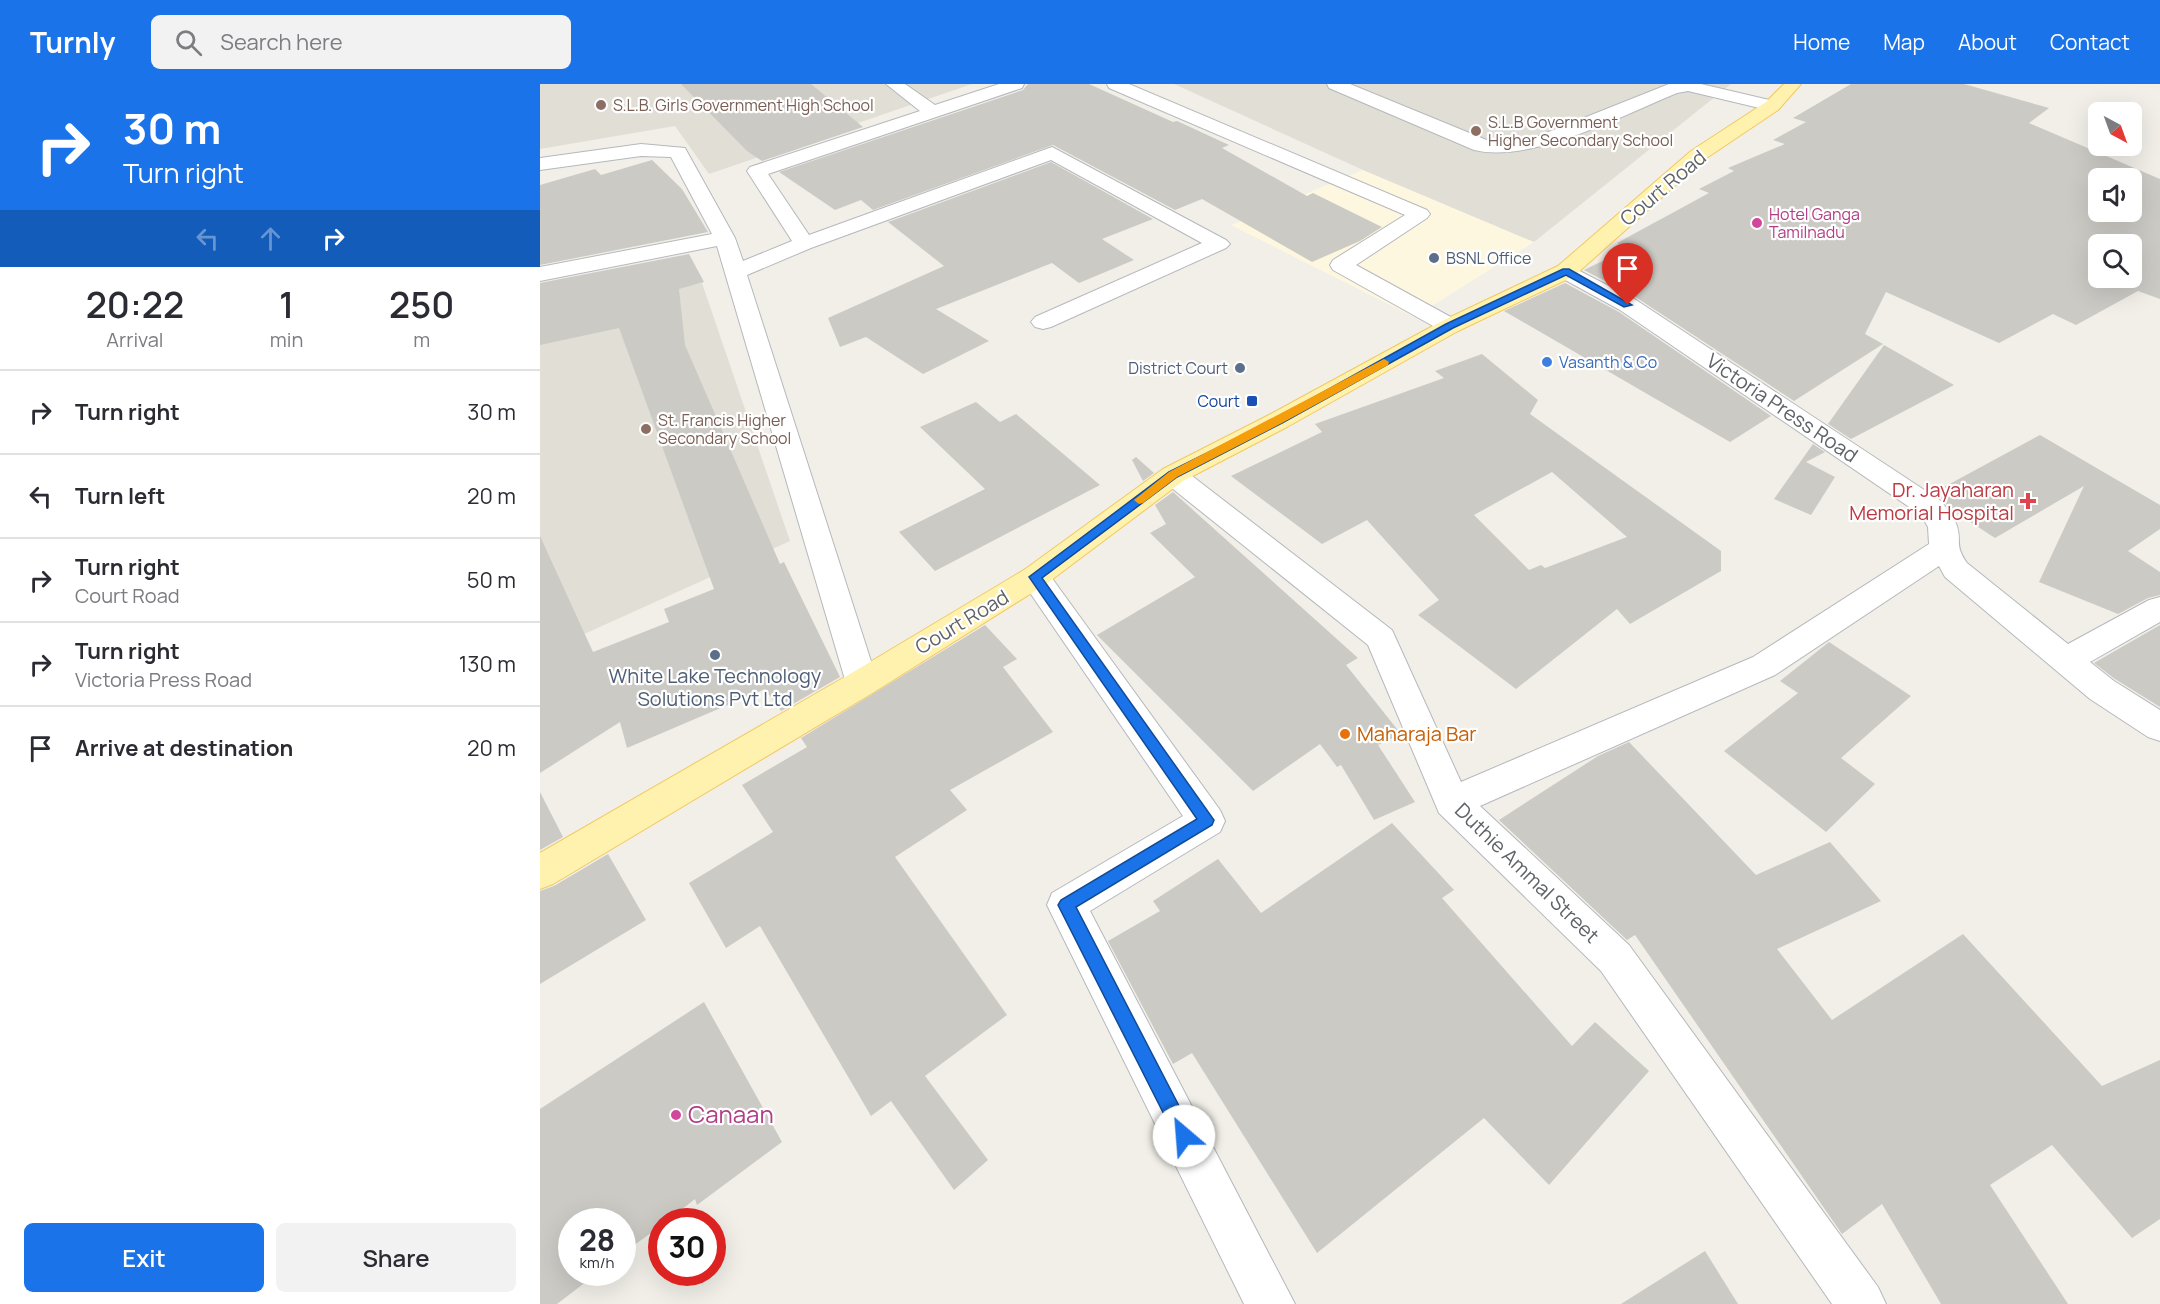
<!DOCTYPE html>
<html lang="en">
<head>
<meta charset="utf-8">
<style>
  :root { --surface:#fff; --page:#f2f2f3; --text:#2b2b33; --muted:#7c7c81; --line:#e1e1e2; --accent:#1a73e8 }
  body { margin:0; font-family:Manrope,sans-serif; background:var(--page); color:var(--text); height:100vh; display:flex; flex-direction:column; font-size:22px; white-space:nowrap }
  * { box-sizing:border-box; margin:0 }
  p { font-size:20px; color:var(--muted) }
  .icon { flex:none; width:33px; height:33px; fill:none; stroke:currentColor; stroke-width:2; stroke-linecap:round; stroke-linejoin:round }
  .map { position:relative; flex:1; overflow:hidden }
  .details { display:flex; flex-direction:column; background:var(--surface); width:540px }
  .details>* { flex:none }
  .banner { background:#1a73e8; color:#fff; overflow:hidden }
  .needle { width:39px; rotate:139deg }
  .buttons { position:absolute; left:1548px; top:18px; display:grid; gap:12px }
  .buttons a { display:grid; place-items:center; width:54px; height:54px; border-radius:9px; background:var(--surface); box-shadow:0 6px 24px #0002; font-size:30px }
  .speed { position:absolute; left:18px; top:1124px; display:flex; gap:12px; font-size:30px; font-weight:700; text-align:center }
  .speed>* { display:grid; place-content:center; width:78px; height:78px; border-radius:50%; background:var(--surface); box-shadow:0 6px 24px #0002; line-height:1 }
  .speed small { font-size:15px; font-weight:400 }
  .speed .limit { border:9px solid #d22; background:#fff; color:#111 }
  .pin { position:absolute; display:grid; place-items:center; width:51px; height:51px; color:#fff; margin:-62px -26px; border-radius:50% 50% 50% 0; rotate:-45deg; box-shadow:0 0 6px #0007 }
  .pin .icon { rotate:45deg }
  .me { position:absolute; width:66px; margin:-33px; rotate:333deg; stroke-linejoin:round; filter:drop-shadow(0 0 4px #0008) }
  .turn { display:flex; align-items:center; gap:21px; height:126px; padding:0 24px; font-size:27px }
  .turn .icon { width:78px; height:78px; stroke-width:2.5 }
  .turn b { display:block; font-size:42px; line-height:51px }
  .lanes { display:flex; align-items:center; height:57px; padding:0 24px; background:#0003; justify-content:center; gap:30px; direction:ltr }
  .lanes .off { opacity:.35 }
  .eta { display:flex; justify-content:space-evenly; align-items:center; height:102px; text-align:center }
  .eta b { font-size:36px; font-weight:600; line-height:42px }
  .cta { display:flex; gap:12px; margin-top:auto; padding:12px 24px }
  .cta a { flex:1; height:69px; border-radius:9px; background:var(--accent); color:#fff; font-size:24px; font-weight:600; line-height:69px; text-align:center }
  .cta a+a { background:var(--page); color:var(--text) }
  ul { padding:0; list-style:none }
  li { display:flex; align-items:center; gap:18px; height:84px; padding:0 24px; border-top:2px solid var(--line) }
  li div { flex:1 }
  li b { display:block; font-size:22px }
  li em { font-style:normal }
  header { display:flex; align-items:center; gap:36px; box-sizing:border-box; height:84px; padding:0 30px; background:var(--accent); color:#fff }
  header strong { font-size:28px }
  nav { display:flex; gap:33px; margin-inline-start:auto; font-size:21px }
  .search { width:420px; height:54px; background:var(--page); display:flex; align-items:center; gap:15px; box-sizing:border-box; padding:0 21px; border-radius:9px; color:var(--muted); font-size:22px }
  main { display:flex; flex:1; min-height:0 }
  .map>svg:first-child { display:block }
  .commercial { fill:#fef7e0 }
  .education { fill:#e1ded6 }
  .building { fill:#cccac5; fill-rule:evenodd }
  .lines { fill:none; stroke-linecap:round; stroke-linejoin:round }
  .minor-casing { stroke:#b5b8bc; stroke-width:2 }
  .major-casing { stroke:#f2c960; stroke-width:2 }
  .minor { fill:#fff; fill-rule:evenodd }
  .major { fill:#fff2af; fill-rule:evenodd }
  .route { fill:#1a73e8; stroke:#114b97; stroke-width:1.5 }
  .slow { fill:#f59e0b }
  .education-dot { fill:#8d6e63; stroke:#fff; stroke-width:2 }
  .hotel-dot { fill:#d1479c; stroke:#fff; stroke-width:2 }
  .service-dot { fill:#5c6f8a; stroke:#fff; stroke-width:2 }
  .shop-dot { fill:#3f7fe0; stroke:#fff; stroke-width:2 }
  .transit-dot { fill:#1a4fb4; stroke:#fff; stroke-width:2 }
  .health-dot { fill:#e0444e; stroke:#fff; stroke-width:2 }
  .food-dot { fill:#e8710a; stroke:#fff; stroke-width:2 }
  .labels { text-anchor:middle; stroke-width:4.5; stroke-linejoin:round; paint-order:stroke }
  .far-education-label { font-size:16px; fill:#785e54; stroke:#fff; text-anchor:start }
  .far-hotel-label { font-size:16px; fill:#b23c85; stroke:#fff; text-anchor:start }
  .far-service-label { font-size:16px; fill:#4e5e75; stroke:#fff; text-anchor:start }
  .far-shop-label { font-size:16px; fill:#366cbe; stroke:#fff; text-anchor:start }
  .far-transit-label { font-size:16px; fill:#164399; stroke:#fff; text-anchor:end }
  .street-label { font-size:20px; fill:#5f6368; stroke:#fff }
  .health-label { font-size:20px; fill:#be3a42; stroke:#fff; text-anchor:end }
  .service-label { font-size:20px; fill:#4e5e75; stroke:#fff }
  .food-label { font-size:20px; fill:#c56008; stroke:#fff; text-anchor:start }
  .near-hotel-label { font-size:24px; fill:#b23c85; stroke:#fff; text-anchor:start }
</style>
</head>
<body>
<header>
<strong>Turnly</strong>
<div class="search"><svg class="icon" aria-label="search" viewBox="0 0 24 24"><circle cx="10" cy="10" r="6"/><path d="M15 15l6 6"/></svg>Search here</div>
<nav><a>Home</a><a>Map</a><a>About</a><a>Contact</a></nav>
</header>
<main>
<section class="details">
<div class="banner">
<div class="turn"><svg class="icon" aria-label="right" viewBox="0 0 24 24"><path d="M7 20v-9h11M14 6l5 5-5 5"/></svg><div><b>30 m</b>Turn right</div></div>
<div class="lanes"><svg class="icon off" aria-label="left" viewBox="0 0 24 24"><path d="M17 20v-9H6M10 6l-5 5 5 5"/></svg><svg class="icon off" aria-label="ahead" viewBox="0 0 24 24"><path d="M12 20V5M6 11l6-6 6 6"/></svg><svg class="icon" aria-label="right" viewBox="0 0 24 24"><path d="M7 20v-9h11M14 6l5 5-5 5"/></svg></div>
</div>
<div class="eta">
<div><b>20:22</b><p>Arrival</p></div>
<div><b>1</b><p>min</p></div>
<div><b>250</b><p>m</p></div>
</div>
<ul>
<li><svg class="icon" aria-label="right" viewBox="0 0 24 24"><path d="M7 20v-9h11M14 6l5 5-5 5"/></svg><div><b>Turn right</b></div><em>30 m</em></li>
<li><svg class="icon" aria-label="left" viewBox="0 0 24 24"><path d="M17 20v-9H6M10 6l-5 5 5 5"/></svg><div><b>Turn left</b></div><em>20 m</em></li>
<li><svg class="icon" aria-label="right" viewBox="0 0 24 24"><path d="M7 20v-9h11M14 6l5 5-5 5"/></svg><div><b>Turn right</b><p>Court Road</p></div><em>50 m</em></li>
<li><svg class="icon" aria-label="right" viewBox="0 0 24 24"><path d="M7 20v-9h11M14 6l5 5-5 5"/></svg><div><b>Turn right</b><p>Victoria Press Road</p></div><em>130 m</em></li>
<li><svg class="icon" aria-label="arrive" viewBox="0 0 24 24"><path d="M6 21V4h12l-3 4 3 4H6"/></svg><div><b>Arrive at destination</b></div><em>20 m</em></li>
</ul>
<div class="cta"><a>Exit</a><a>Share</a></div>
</section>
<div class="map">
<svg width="1620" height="1220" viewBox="0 0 1620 1220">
  <rect width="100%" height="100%" fill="#f1efe8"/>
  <path class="commercial" d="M823,86l171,72 -120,75 -183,-92z"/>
  <path class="education" d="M0,0h432l-263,90 -34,-48 -135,23z
    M634,0h557l-197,158 -171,-72z
    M162,199l88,258 -250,113v-336z"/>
  <path class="building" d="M141,0h130l52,43 -101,34 -15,-10z
    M488,0h61l84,38 4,-1 52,24 -7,3 85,48 6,-3 69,34 -22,14 -48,21 -110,-63 -27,11 -122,-65 -180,65 -12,-10 -26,10 -56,-38 244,-82z
    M1311,0h113l85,24 -20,15 131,56v120l-22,-8 -62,34 -23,-11 -54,29 -113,-51 -21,42 18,10 -89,57 -157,-103 -53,-28 43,-21 -10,-6 92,-50 -10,-4 35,-18 -6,-3 57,-24 -12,-4 33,-18 -13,-4zM1558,94h34v34h-34zM1558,160h34v34h-34z
    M112,76l30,29 26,43 -168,33v-80l55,-16 6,6z
    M511,78l102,57 -51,20 32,21 -55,23 -27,-20 -116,46 53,32 -66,33 -57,-37 -26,10 -12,-29 116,-52 -56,-44z
    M149,170l15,28 -25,7 6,56 95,219 4,-2 56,115 -59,34 -16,-22 -138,59 -7,-26 -80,51v-237l53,116 76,-30 -5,-13 50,-20 -95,-261 -79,17v-62z
    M1025,199l54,29 152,104 -41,26 -226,-131z
    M1344,261l70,40 -103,54 -23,-15z
    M942,270l56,46 -8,14 191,137v20l-91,53 -13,-15 -101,80 -98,-74 21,-15 -72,-80 -45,24 -91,-68 91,-44 -7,-8 129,-46 -9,-7zM1012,388l75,65 -82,31 -4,-3 -12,5 -55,-55z
    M436,318l24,20 16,-8 84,71 -165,86 -36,-39 86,-43 -65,-62z
    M1500,351l120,70v24l-32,22 32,21v23l-12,3 -30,16 -79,-32 45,-96 -89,52 -46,-30 -7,-9 -9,-6z
    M1273,360l12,8 -19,10 29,15 -24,38 -37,-16z
    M596,373l18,16 -11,8 -11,-21z
    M633,408l185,166 -12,7 55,69 -23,11 37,57 -41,18 -33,-55 -4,2 -17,-23 -67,47 -156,-156 98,-58 -45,-44 16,-9 -11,-19z
    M445,541l32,34 -14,8 50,65 -103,58 17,20 -72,47 112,158 -82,61 63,84 -34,30 -63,-89 -20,15 -111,-190 -34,22 -37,-65 84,-51 -31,-47 65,-38 -6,-9z
    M1620,541v82l-45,-28 -21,-16z
    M1289,558l82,54 -70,62 34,26 -49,48 -102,-81 74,-58 -18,-12z
    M1089,658l127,133 74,-33 51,59 -104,48 55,71 131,-86 139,152 58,-26v159l-28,19 -80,-93 -62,40 78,119h-127l-59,-100 -40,30 -207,-299 -8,5 -128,-120 99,-64z
    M0,708l23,45 -23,13z
    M852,739l62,67 -12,8 130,148 23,-24 54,49 -100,114 -65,-67 -167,135 -125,-200 -19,11 -65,-123 52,-30 -7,-10 65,-42 43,54z
    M68,770l38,66 -106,64v-93l14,-5z
    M164,918l78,140 -85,63 -2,-6 -28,22h-5v4l-40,29v-33h-50v51h27l-42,32h-17v-195z
    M1165,1167l33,53h-117z"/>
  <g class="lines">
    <defs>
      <path id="minor" d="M346,0h19l30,21 64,-21h25l-2,4 -254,86 41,61 243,-88 174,93 4,4 -4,4 -175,79 -8,2 -8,-2 -4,-5 4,-5 167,-74 -151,-83 -240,88 -64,27 131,408 -4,9 -12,4 -12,-4 -4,-9 -129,-437 -177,35v-14l172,-33 -41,-77 -30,-1 -101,14v-12l101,-14 44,4 50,90 8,23 49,-20 -45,-70 3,-4 170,-56z
        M567,0h22l298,126 3,4 -3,4 -71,47 102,56 4,5 -4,5 -8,2 -8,-2 -109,-61 -3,-5 3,-5 72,-45 -296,-127z
        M787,0h23l139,57h23l24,-4 133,-53h32l77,18 3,4 -3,4 -6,1 -84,-20 -11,2c-54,22 -146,71 -203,57l-145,-62z
        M1026,180l70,36 305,201c6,8 13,16 16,25 5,17 -3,18 10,37l101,81 81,-44 11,-3v25l-70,40 24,19 46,29v31l-12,-4 -58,-38 -145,-122 -6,-11 -164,109 -295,131 149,139 249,342 8,17h-54l-231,-333 -162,-158 -71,-168 -205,-164 -4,-6 4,-6 10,-3 10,3 209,161 69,152 292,-125 176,-113 -1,-17 -7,-12 -301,-205 -62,-34 -3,-5 3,-5z
        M495,482l11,4 174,240 5,11 -5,11 -130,79 205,393h-51l-197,-399 5,-12 131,-77 -159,-232 -4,-7 4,-7z"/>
      <path id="major" d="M1244,0h17l-23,26 -73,49 -131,117 -116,55 -171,96 -104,54 -137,103 -172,108 -321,192 -13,5v-36l310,-179 174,-104 139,-101 106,-54 173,-94 116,-55 133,-115 75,-49z"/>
    </defs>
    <use href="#minor" class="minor-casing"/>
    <use href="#major" class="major-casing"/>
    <use href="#minor" class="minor"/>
    <use href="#major" class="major"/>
  </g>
  <path class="route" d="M1023,185h6l63,36 -8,2 -58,-32 -113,53 -171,95 -105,54 -135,101 172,242 -2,5 -136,82 115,222 3,7 -3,6 -7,3 -6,-3 -120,-237 3,-5 136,-81 -168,-242 140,-105 106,-53 171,-95z"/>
  <path class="slow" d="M844,275l5,3 -1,3 -106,58 -105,54 -34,26 -4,1 -5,-4 35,-28z"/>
  <g class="education-dot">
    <circle cx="61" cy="21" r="6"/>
    <circle cx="936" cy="47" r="6"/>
    <circle cx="106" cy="345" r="6"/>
  </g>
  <g class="hotel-dot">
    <circle cx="1217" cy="139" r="6"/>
    <circle cx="136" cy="1031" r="6"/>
  </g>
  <g class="service-dot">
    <circle cx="894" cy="174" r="6"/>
    <circle cx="700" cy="284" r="6"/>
    <circle cx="175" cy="571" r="6"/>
  </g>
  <circle class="shop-dot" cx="1007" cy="278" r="6"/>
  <rect class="transit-dot" x="706" y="311" width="12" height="12" rx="3"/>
  <path class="health-dot" d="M1485 408h6v6h6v6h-6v6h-6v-6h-6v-6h6z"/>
  <circle class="food-dot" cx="805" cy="650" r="6"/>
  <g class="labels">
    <g class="far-education-label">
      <text x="73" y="27">S.L.B. Girls Government High School</text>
      <text x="948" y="44">S.L.B Government<tspan x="948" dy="18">Higher Secondary School</tspan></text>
      <text x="118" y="342">St. Francis Higher<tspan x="118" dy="18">Secondary School</tspan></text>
    </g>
    <g class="far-hotel-label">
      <text x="1229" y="136">Hotel Ganga<tspan x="1229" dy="18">Tamilnadu</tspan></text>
    </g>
    <g class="far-service-label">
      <text x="906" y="180">BSNL Office</text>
      <text x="688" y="290" text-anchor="end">District Court</text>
    </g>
    <g class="far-shop-label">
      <text x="1019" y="284">Vasanth &amp; Co</text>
    </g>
    <g class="far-transit-label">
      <text x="700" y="323">Court</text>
    </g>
    <g class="street-label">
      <text transform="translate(1123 104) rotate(-40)" y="7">Court Road</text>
      <text transform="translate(1242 324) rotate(34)" y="7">Victoria Press Road</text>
      <text transform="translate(422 538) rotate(-31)" y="7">Court Road</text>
      <text transform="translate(987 789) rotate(44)" y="7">Duthie Ammal Street</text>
    </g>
    <g class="health-label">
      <text x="1474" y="413">Dr. Jayaharan<tspan x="1474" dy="23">Memorial Hospital</tspan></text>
    </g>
    <g class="service-label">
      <text x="175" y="599">White Lake Technology<tspan x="175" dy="23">Solutions Pvt Ltd</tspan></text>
    </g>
    <g class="food-label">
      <text x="817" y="657">Maharaja Bar</text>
    </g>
    <g class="near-hotel-label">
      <text x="148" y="1039">Canaan</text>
    </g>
  </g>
</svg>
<div class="buttons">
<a><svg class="needle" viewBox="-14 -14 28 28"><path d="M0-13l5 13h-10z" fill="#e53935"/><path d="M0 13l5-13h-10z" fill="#7c7c81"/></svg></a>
<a><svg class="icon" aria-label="sound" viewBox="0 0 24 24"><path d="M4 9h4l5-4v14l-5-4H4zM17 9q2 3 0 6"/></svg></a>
<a><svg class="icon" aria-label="search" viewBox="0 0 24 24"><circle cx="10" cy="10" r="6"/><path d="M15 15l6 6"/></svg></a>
</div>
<div class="speed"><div>28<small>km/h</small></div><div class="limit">30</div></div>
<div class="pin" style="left:1088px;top:221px;background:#d93025"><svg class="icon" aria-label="arrive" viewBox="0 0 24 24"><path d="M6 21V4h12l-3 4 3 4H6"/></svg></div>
<svg class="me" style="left:644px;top:1052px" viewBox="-20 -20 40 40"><circle r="19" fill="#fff"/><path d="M0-13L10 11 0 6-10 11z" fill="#1a73e8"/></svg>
</div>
</main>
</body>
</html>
